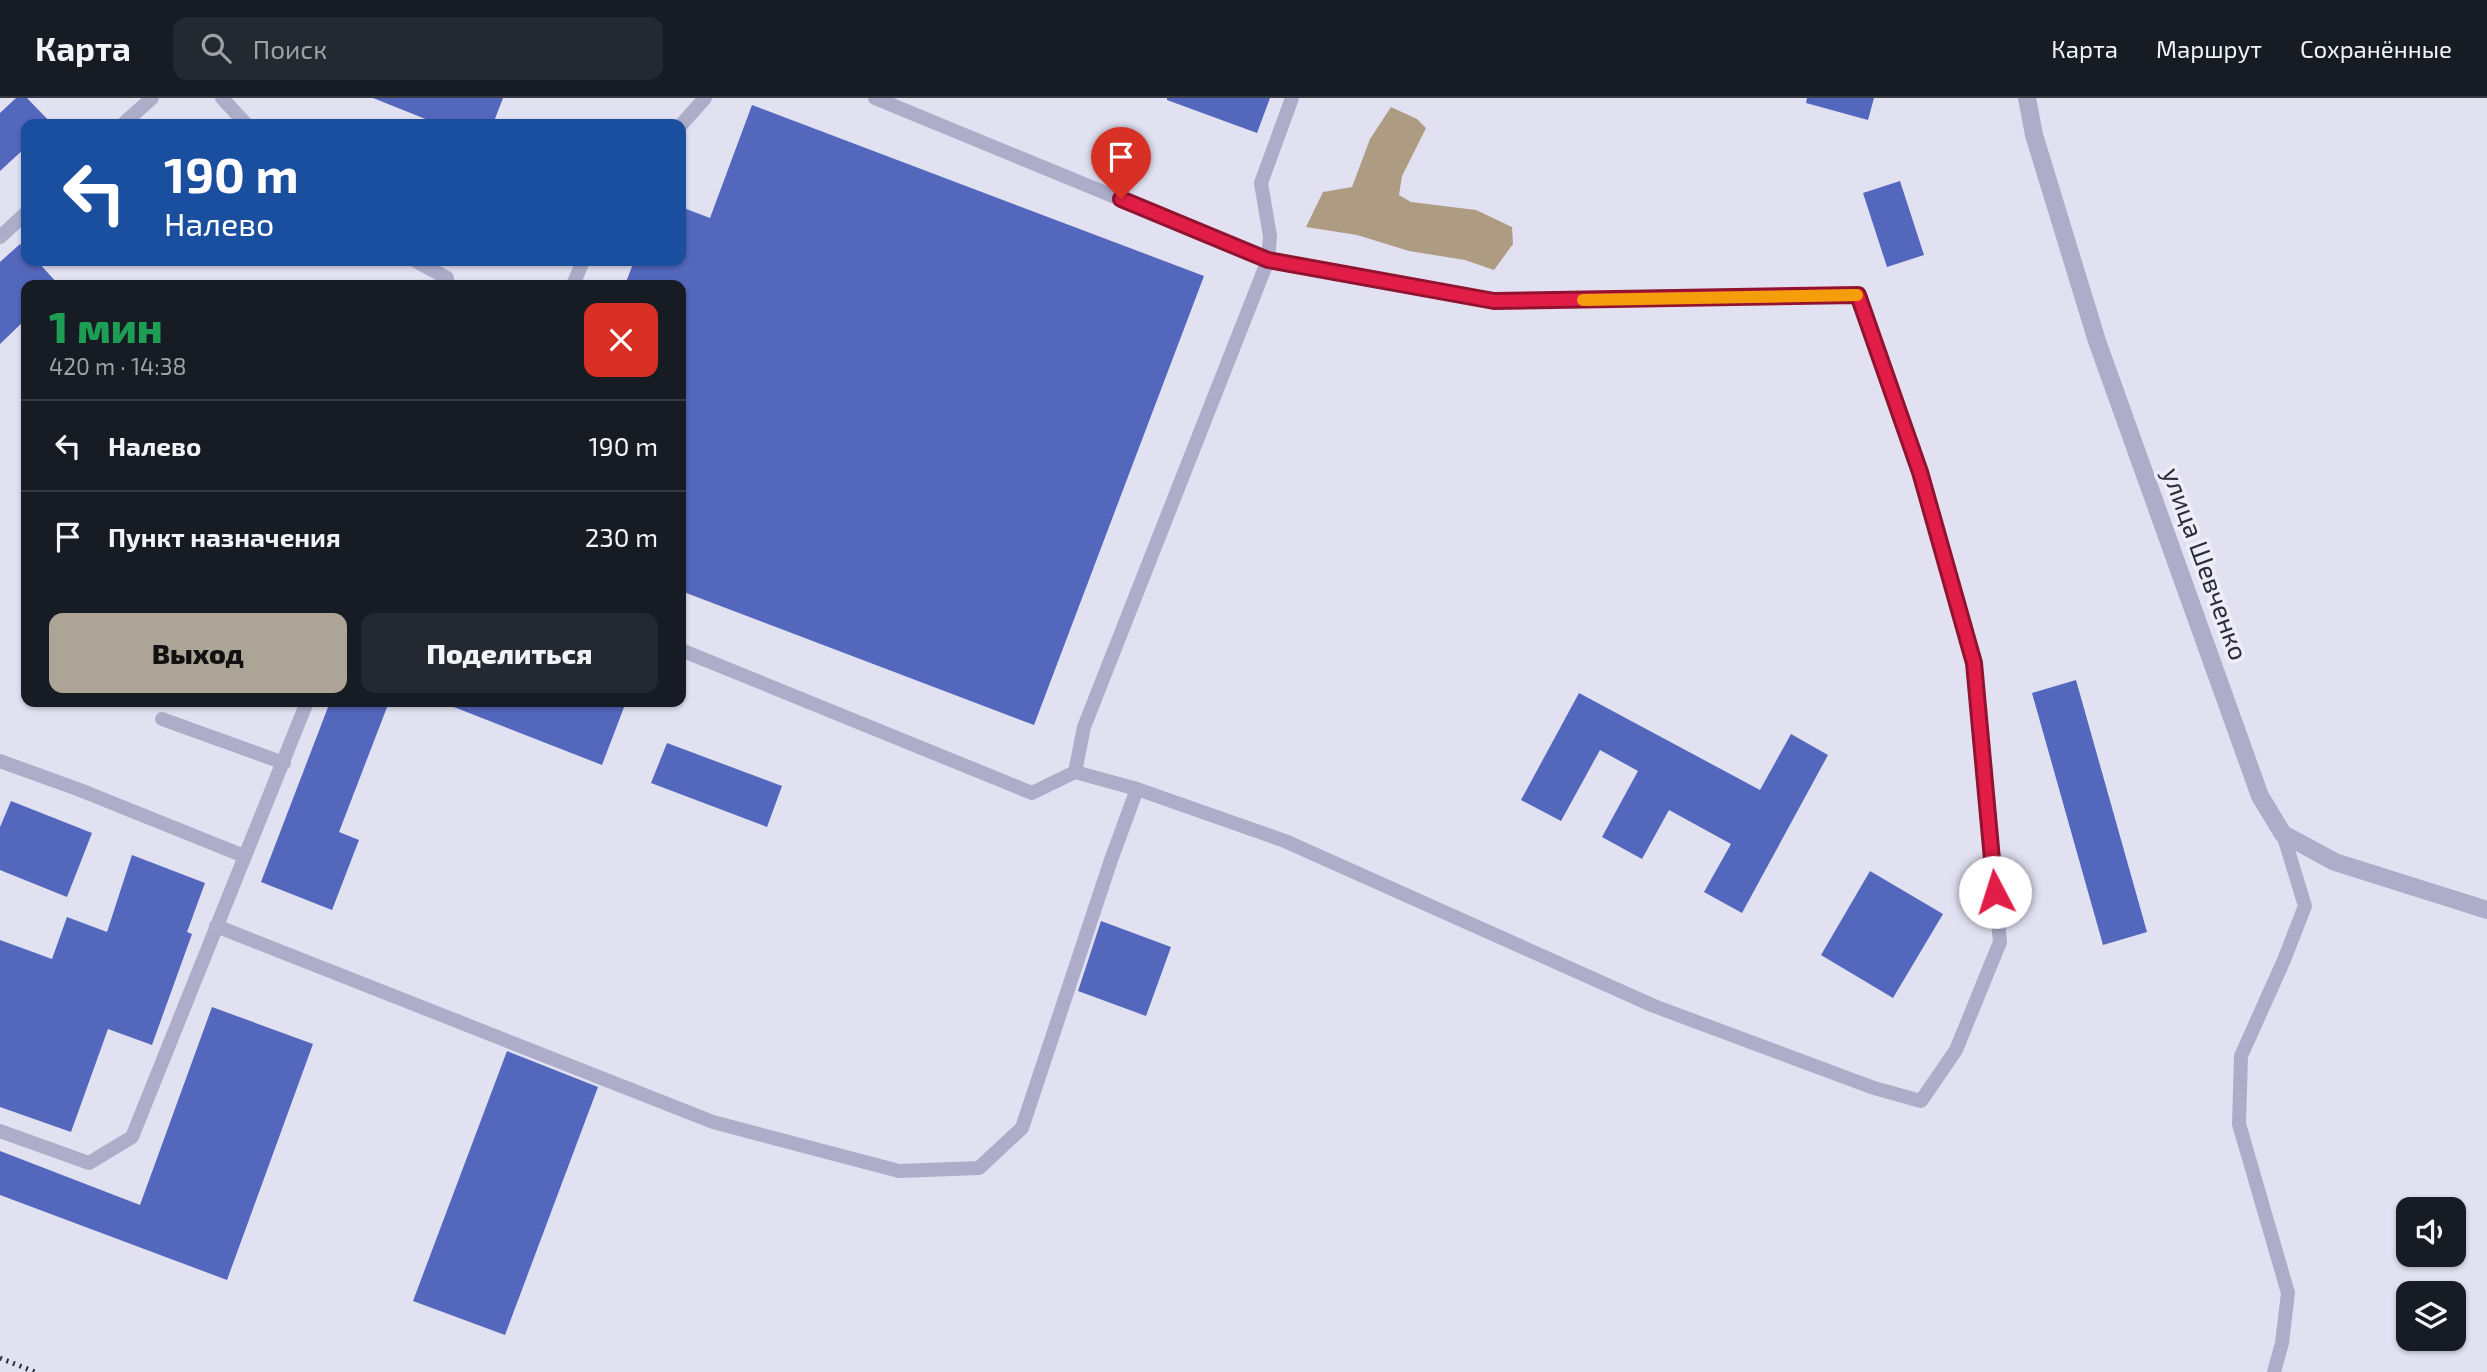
<!DOCTYPE html>
<html lang="ru">
<head>
<meta charset="utf-8">
<style>
  :root { --surface:#171b24; --page:#242831; --text:#f1f3f6; --muted:#9ea1a6; --line:#363941; --accent:#aca497 }
  body { margin:0; font-family:"Exo 2",sans-serif; background:var(--page); color:var(--text); height:100vh; display:flex; flex-direction:column; font-size:26px; white-space:nowrap }
  * { box-sizing:border-box; margin:0 }
  p { font-size:23px; color:var(--muted) }
  .icon { flex:none; width:38px; height:38px; fill:none; stroke:currentColor; stroke-width:2; stroke-linecap:round; stroke-linejoin:round }
  .map { position:relative; flex:1; overflow:hidden }
  .details { position:absolute; left:21px; top:182px; width:665px; height:427px; display:flex; flex-direction:column; background:var(--surface); border-radius:14px; box-shadow:0 2px 5px #0004 }
  .details>* { flex:none }
  .guide { position:absolute; left:21px; top:21px; width:665px; height:147px; border-radius:14px; box-shadow:0 2px 5px #0004; background:#1a4fa0; color:#fff; overflow:hidden }
  .controls { position:absolute; left:2396px; top:1099px; display:grid; gap:14px }
  .controls a { display:grid; place-items:center; width:70px; height:70px; border-radius:14px; background:var(--surface); box-shadow:0 2px 5px #0004; font-size:35px }
  .pin { position:absolute; display:grid; place-items:center; width:60px; height:60px; color:#fff; margin:-72px -30px; border-radius:50% 50% 50% 0; rotate:-45deg; box-shadow:0 0 7px #0007 }
  .pin .icon { rotate:45deg }
  .me { position:absolute; width:77px; margin:-38px; rotate:355deg; stroke-linejoin:round; filter:drop-shadow(0 0 5px #0008) }
  .turn { display:flex; align-items:center; gap:24px; height:147px; padding:0 28px; font-size:32px }
  .turn .icon { width:91px; height:91px; stroke-width:2.5 }
  .turn b { display:block; font-size:49px; line-height:60px }
  .round { display:grid; place-items:center; flex:none; width:74px; height:74px; border-radius:14px; background:var(--page) }
  .headline { display:flex; align-items:center; justify-content:space-between; height:119px; padding:0 28px }
  h1 { font-size:42px; font-weight:800; line-height:52px; color:#1e9e55 }
  .action { display:flex; gap:14px; margin-top:auto; padding:14px 28px }
  .action a { flex:1; height:80px; border-radius:14px; background:var(--accent); color:#111; font-size:28px; font-weight:800; line-height:80px; text-align:center }
  .action a+a { background:var(--page); color:var(--text) }
  ul { padding:0; list-style:none }
  li { display:flex; align-items:center; gap:21px; height:91px; padding:0 28px; border-top:2px solid var(--line) }
  li div { flex:1 }
  li b { display:block; font-size:26px }
  li em { font-style:normal }
  header { display:flex; align-items:center; gap:42px; box-sizing:border-box; height:98px; padding:0 35px; background:var(--surface); border-bottom:2px solid var(--line) }
  header strong { font-size:33px }
  nav { display:flex; gap:38px; margin-inline-start:auto; font-size:24px }
  .search { width:490px; height:63px; background:var(--page); display:flex; align-items:center; gap:18px; box-sizing:border-box; padding:0 24px; border-radius:14px; color:var(--muted); font-size:26px }
  .map>svg:first-child { display:block }
  .water { fill:#ad9c82 }
  .building { fill:#5367bd }
  .lines { fill:none; stroke-linecap:round; stroke-linejoin:round }
  .lane { stroke:#aeadc9; stroke-width:14 }
  .street { stroke:#aeadc9; stroke-width:18 }
  .rail { stroke:#2b2d38; stroke-width:5; stroke-dasharray:2 5; stroke-linecap:butt }
  .route-casing { stroke:#92132f; stroke-width:18 }
  .route { stroke:#e11d48; stroke-width:12 }
  .slow { stroke:#f59e0b; stroke-width:12 }
  .labels { text-anchor:middle; stroke-width:7; stroke-linejoin:round; paint-order:stroke }
  .street-label { font-size:26px; fill:#2b2d38; stroke:#eeedf9 }
</style>
</head>
<body>
<header>
<strong>Карта</strong>
<div class="search"><svg class="icon" aria-label="search" viewBox="0 0 24 24"><circle cx="10" cy="10" r="6"/><path d="M15 15l6 6"/></svg>Поиск</div>
<nav><a>Карта</a><a>Маршрут</a><a>Сохранённые</a></nav>
</header>
<div class="map">
<svg width="2487" height="1274" viewBox="0 0 2487 1274">
  <rect width="100%" height="100%" fill="#e2e1f2"/>
  <path class="water" d="M1391,9l26,12 9,9 -24,48 -3,19 12,7 65,8 36,17 1,17 -19,26 -29,-10 -56,-9 -52,-16 -51,-8 17,-35 29,-5 18,-48z"/>
  <path class="building" d="M16,0h11l25,26h-26v23l-26,24v-58z
    M373,0h130l-10,26h-55z
    M1167,0h103l-13,35 -90,-33z
    M1807,0h67l-6,22 -62,-17z
    M752,7l452,171 -170,449 -353,-134v-306h-56l9,-24h47v-54l29,11z
    M1900,83l24,74 -37,12 -24,-74z
    M20,146l6,7v10h11l22,24h-33v34l-26,25v-82z
    M2076,582l71,252 -44,13 -71,-252z
    M1579,595l181,97 31,-56 37,21 -86,158 -38,-21 27,-48 -62,-34 -27,49 -40,-22 36,-66 -38,-21 -39,71 -40,-21z
    M330,604h59l-50,130 20,8 -27,70 -71,-28z
    M441,604h185l-24,63z
    M667,645l115,43 -15,41 -116,-44z
    M11,703l81,32 -25,64 -67,-27v-43z
    M132,757l73,28 -18,49 5,2 -40,111 -44,-16 -37,103 -71,-25v-167l52,19 15,-42 40,15z
    M1870,773l73,43 -50,84 -72,-43z
    M1101,823l70,26 -25,69 -68,-25z
    M212,909l101,37 -86,236 -227,-85v-44l140,54z
    M507,953l91,36 -93,248 -92,-34z"/>
  <g class="lines">
    <path class="lane" d="M222,0l24,26
      M123,26l29,-26
      M681,27l24,-27
      M0,139l26,-24
      M416,163l31,17
      M573,187l10,-24
      M681,552l351,143 43,-21 62,17 148,52 369,165 220,82 47,13 35,-51 44,-108 -26,-279 -54,-191 -62,-177 -364,6 -226,-41 -393,-162
      M162,621l122,44
      M0,663l80,29 164,66
      M1075,674l9,-45 184,-467 2,-24 -9,-53 31,-85
      M216,828l497,196 186,49 80,-3 43,-40 89,-268 26,-71
      M0,1033l89,32 43,-26 175,-435
      M2274,1274l8,-29 6,-50 -49,-169 2,-68 43,-96 21,-54 -22,-72"/>
    <path class="street" d="M2027,0l7,37 63,206 163,455 23,38 52,28 152,48"/>
    <path class="rail" d="M0,1260l35,14"/>
  </g>
  <g class="lines">
    <defs>
      <path id="route" d="M1121,101l147,61 226,41 364,-6 62,177 54,191 21,229"/>
    </defs>
    <use href="#route" class="route-casing"/>
    <use href="#route" class="route"/>
    <path class="slow" d="M1583,202l274,-5"/>
  </g>
  <g class="labels">
    <g class="street-label">
      <text transform="translate(2205 466) rotate(70)" y="9">улица Шевченко</text>
    </g>
  </g>
</svg>
<div class="controls">
<a><svg class="icon" aria-label="sound" viewBox="0 0 24 24"><path d="M4 9h4l5-4v14l-5-4H4zM17 9q2 3 0 6"/></svg></a>
<a><svg class="icon" aria-label="layers" viewBox="0 0 24 24"><path d="M12 4l9 5-9 5-9-5zM3 14l9 5 9-5"/></svg></a>
</div>
<div class="pin" style="left:1121px;top:101px;background:#d93025"><svg class="icon" aria-label="arrive" viewBox="0 0 24 24"><path d="M6 21V4h12l-3 4 3 4H6"/></svg></div>
<svg class="me" style="left:1995px;top:794px" viewBox="-20 -20 40 40"><circle r="19" fill="#fff"/><path d="M0-13L10 11 0 6-10 11z" fill="#e11d48"/></svg>
<div class="guide">
<div class="turn"><svg class="icon" aria-label="left" viewBox="0 0 24 24"><path d="M17 20v-9H6M10 6l-5 5 5 5"/></svg><div><b>190 m</b>Налево</div></div>
</div>
<section class="details">
<div class="headline"><div><h1>1 мин</h1><p>420 m · 14:38</p></div><a class="round" style="background:#d93025;color:#fff"><svg class="icon" aria-label="close" viewBox="0 0 24 24"><path d="M6 6l12 12M18 6L6 18"/></svg></a></div>
<ul>
<li><svg class="icon" aria-label="left" viewBox="0 0 24 24"><path d="M17 20v-9H6M10 6l-5 5 5 5"/></svg><div><b>Налево</b></div><em>190 m</em></li>
<li><svg class="icon" aria-label="arrive" viewBox="0 0 24 24"><path d="M6 21V4h12l-3 4 3 4H6"/></svg><div><b>Пункт назначения</b></div><em>230 m</em></li>
</ul>
<div class="action"><a>Выход</a><a>Поделиться</a></div>
</section>
</div>
</body>
</html>
